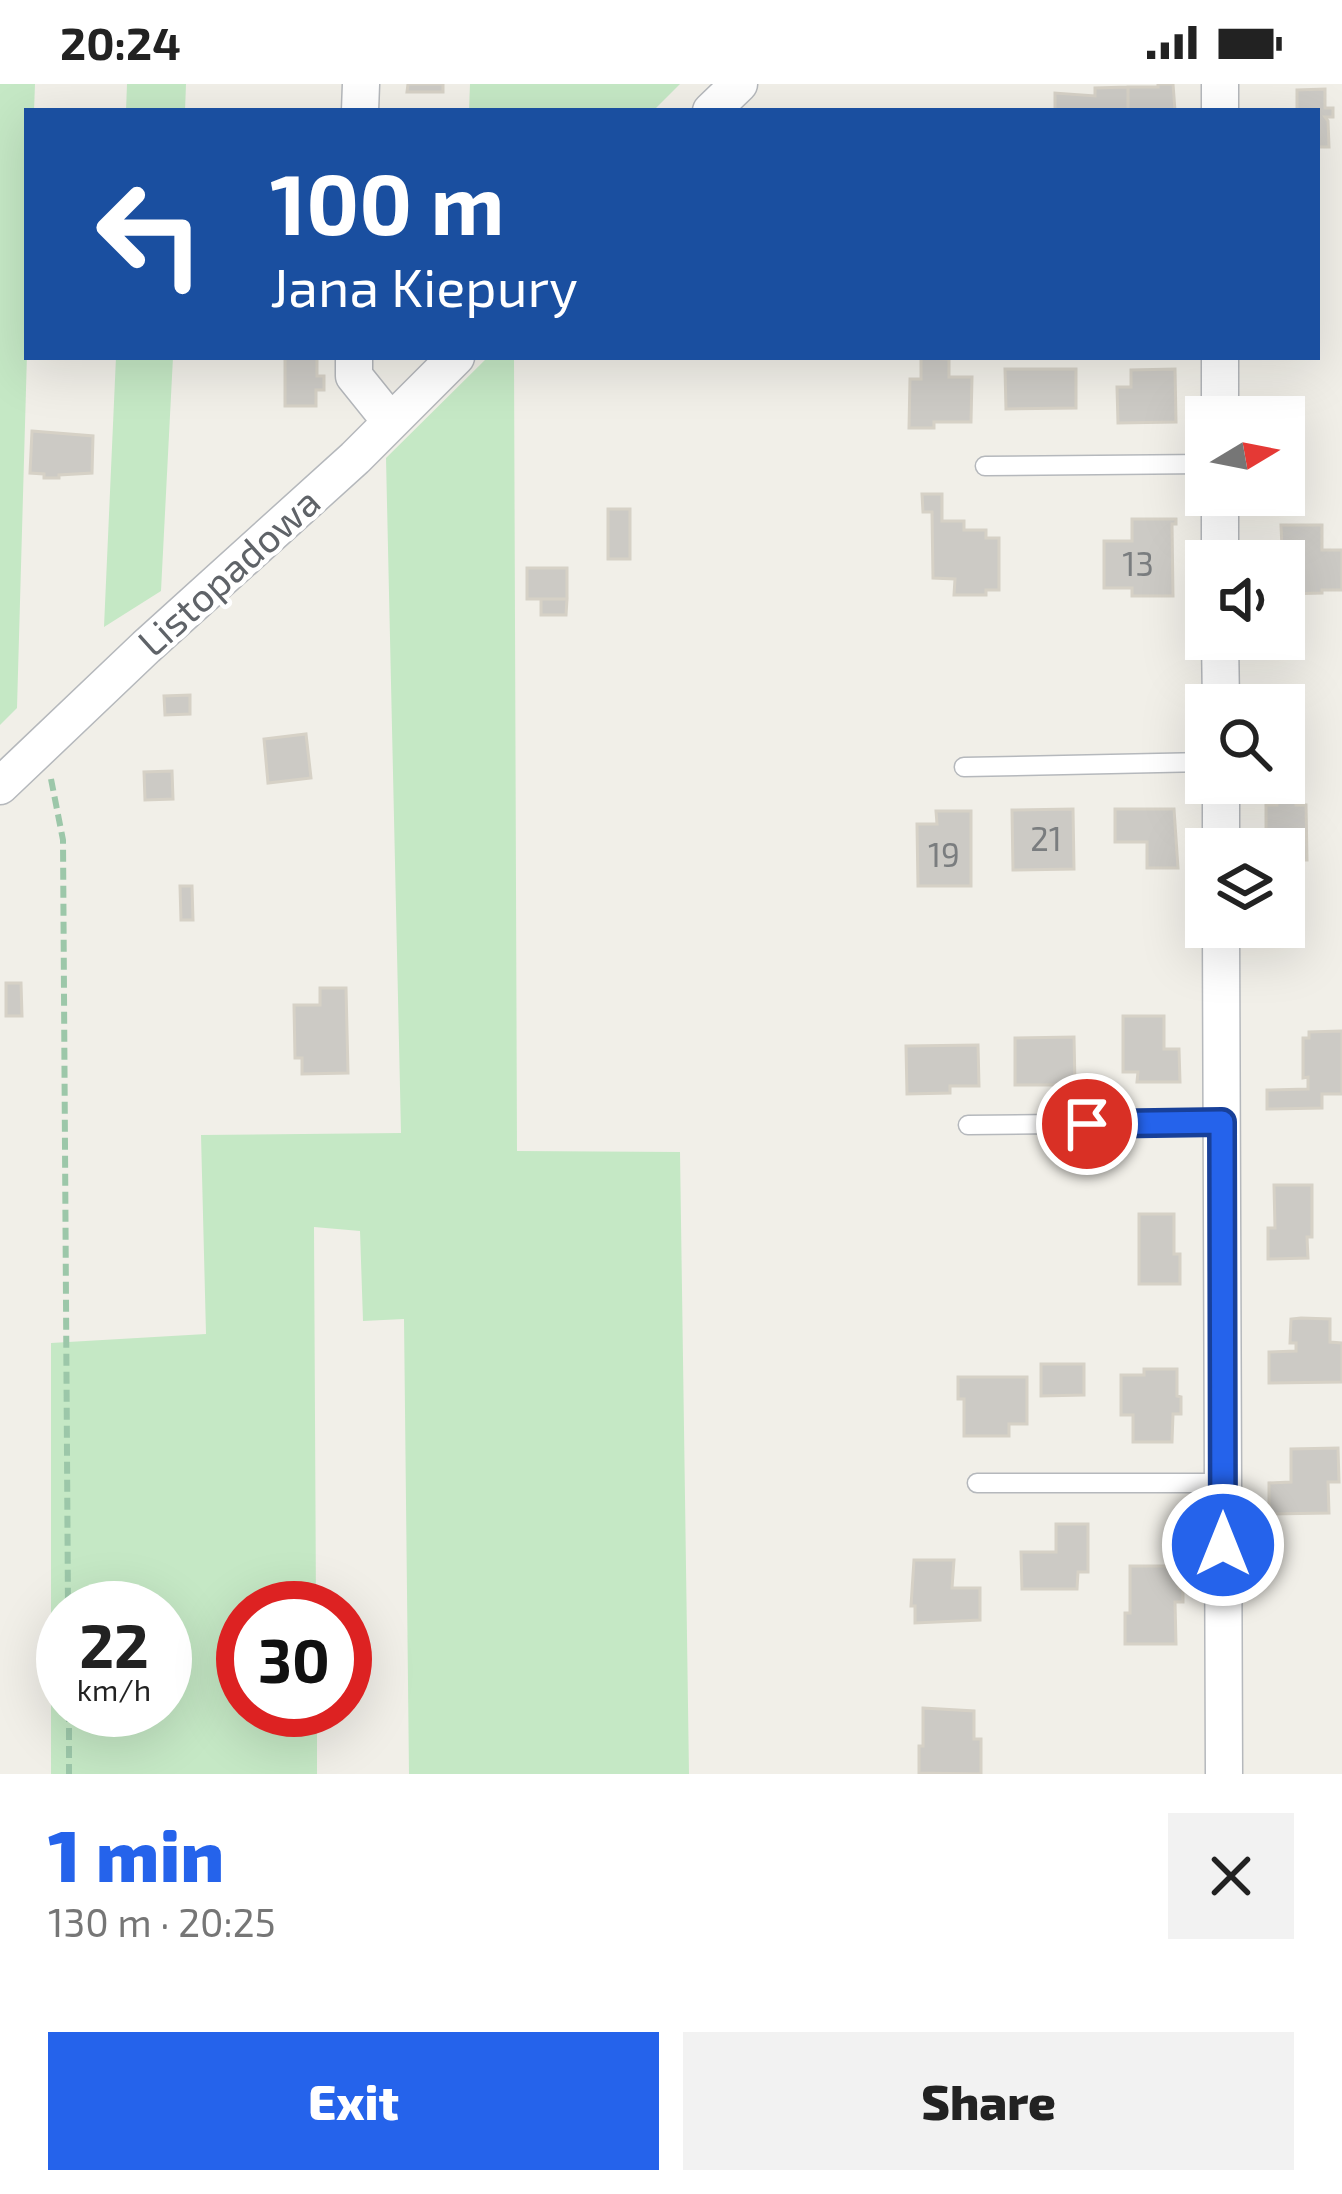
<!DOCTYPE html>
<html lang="en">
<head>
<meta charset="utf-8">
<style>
  :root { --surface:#fff; --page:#f2f2f2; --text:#222; --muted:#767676; --accent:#2563eb }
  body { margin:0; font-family:"Exo 2",sans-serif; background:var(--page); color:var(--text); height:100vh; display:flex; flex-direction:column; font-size:45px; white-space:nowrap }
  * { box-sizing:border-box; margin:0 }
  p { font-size:39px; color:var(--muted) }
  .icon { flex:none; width:66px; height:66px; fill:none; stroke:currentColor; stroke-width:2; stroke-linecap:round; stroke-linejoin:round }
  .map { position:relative; height:1690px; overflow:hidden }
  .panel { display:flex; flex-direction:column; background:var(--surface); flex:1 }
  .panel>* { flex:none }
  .top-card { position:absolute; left:24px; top:24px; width:1296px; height:252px; border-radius:0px; box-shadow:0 12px 48px #0002; background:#1a4fa0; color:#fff; overflow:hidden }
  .needle { width:78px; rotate:80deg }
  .buttons { position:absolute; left:1185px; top:312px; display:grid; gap:24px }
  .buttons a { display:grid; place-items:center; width:120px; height:120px; border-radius:0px; background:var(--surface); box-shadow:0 12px 48px #0002; font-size:60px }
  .speed { position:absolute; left:36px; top:1497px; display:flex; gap:24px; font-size:60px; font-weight:700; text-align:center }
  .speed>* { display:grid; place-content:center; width:156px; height:156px; border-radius:50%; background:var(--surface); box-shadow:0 12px 48px #0002; line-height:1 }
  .speed small { font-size:30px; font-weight:400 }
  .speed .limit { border:18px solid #d22; background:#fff; color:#111 }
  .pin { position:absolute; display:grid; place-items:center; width:102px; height:102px; color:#fff; margin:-51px; border:6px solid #fff; border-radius:50%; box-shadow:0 3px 12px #0007 }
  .me { position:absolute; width:132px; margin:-66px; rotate:0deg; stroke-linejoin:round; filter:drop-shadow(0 0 9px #0008) }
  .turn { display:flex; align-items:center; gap:42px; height:252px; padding:0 48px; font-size:54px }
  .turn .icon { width:156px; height:156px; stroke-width:2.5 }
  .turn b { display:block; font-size:84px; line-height:102px }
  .round { display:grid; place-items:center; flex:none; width:126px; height:126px; border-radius:0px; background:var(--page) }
  .summary { display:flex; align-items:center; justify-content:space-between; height:204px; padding:0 48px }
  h1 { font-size:72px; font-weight:800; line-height:90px; color:var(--accent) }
  .action { display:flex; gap:24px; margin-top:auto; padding:24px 48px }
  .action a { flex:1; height:138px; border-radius:0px; background:var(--accent); color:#fff; font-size:48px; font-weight:800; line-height:138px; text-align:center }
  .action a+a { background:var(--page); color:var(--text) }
  .status { display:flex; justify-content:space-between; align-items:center; height:84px; padding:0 60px; background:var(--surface); direction:ltr }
  .status svg { height:33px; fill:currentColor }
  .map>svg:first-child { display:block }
  .green { fill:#c5e8c5; fill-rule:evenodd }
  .building { fill:#cccac5; stroke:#d6d1c6; stroke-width:3 }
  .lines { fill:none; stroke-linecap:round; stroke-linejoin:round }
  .service-casing { stroke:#b5b8bc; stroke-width:21 }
  .minor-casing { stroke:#b5b8bc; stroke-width:39 }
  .path { stroke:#9cc7a9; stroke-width:6; stroke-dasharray:12 6; stroke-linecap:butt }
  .service { stroke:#fff; stroke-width:18 }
  .minor { stroke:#fff; stroke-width:36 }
  .route-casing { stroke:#184099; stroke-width:30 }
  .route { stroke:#2563eb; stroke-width:21 }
  .labels { text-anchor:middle; stroke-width:9; stroke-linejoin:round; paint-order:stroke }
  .number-label { font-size:33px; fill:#7a7d7f }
  .street-label { font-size:39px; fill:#5f6368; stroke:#fff }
</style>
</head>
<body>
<div class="status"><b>20:24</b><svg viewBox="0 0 49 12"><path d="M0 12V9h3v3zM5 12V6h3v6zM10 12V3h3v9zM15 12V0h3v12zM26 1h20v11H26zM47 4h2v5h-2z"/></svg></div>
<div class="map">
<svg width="1342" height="1690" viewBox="0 0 1342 1690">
  <rect width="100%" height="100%" fill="#f1efe8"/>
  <path class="green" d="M0,0h35l-1,27h-7v243l-10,354 -17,17z
    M127,0h59l-1,27h-59z
    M470,0h210l-27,27h-184z
    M116,273h57l-12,234 -57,36z
    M488,273h26l3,794 163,1 9,622h-280l-5,-455 -41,2 -3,-90 -46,-4 2,381h-73v102h74v64h-266v-431l155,-9 -5,-199 200,-2 -15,-675zM165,1524v102h-102v-102z"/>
  <path class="building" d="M408,0h35v8h-36z
    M1158,0h15l2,27h-47v-24h30z
    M1128,3v24h-73v-18l40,3v-8z
    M1325,5v19h8v9h-8l3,4 1,26h-12v-36h-20v-21z
    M285,273h32v19h7v14h-8v16h-31z
    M921,274l28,1v18h23l-1,45h-37v6h-25l1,-49h11z
    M1005,285h71v39l-70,1z
    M1175,285l1,53 -58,1 -1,-36h14v-17z
    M32,347l61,5 -1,37 -33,2v3h-15v-4l-14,-1z
    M922,410h20v27h22v9h22v8h13v52h-13v5h-32l1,-16 -22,-1 -1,-66h-9z
    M608,425h22v50h-22z
    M1132,435h44v5h-4l1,72h-41v-8h-28v-47h28z
    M1281,441h41v25h20v40h-20v3l-38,1z
    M527,484h40v31h-40z
    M541,515h26l-1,16h-25z
    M190,611v19l-25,1 -1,-19z
    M306,650l5,44 -43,5 -4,-44z
    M172,687l1,28 -28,1 -1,-28z
    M1277,716h19v5h10l1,55h-23v-11h-18v-44h11z
    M1073,725l1,60 -61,1 -1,-60z
    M1115,725h59l4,59h-31v-26h-32z
    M936,727h35v75h-53l-1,-62h20z
    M180,802h12l1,34h-12z
    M6,899h15l1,33h-16z
    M320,904h26l2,85 -46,1v-16h-7l-1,-53h26z
    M1123,932h41v33h15l1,33h-43l1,-10h-15z
    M1342,947v63h-20v14l-55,1v-19l41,-1v-12l-5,1v-40h6v-6z
    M1074,953l1,48h-60v-47z
    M978,961l1,41h-29v7l-43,1 -1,-48z
    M1274,1101h38v52h-5l1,21 -40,1v-31h7z
    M1139,1130h35v40h6v30h-41z
    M1301,1234l29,1v23l12,1v39l-73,1v-31l27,-1v-8h-6l1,-24z
    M1041,1280h43v31l-43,1z
    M1144,1285h33v27l4,1v17h-8l-1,28h-39v-27h-12v-40h23z
    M958,1293h69v47h-18v12h-45v-37h-6z
    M1338,1364l1,34h-11l1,31 -60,1v-31l22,-1v-33z
    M1056,1440h32v48h-10l-1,17h-55l-1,-37h35z
    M914,1476h40l-2,28h28v32l-65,3v-17h-4z
    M1130,1482h49v22h4v14h-8l1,42h-51v-31h5z
    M923,1624l51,3v28h7v35l-62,-1v-27h4z"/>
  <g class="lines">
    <defs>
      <path id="service" d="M985,382l221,-2
        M964,683l242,-5
        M968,1041l254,-3
        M977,1399h246"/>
      <path id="minor" d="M1220,0v27
        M360,27l1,-27
        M711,27l28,-27
        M354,273v19l37,46
        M1220,273v60
        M1220,411v66
        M1220,555l1,66
        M1221,699v66
        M0,702l146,-139 209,-189 101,-101
        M1221,843l3,847"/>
    </defs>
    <use href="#service" class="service-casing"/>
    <use href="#minor" class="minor-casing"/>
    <path class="path" d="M51,695l12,61 5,768
      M69,1626v64"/>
    <use href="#service" class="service"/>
    <use href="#minor" class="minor"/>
  </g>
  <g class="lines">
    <defs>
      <path id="route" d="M1087,1040l135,-2 1,423"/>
    </defs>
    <use href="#route" class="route-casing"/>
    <use href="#route" class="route"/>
  </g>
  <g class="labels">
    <g class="number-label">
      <text x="1138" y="492">13</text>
      <text x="1046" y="767">21</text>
      <text x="944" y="783">19</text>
    </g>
    <g class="street-label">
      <text transform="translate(229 488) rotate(-42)" y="14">Listopadowa</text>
    </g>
  </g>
</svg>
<div class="buttons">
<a><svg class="needle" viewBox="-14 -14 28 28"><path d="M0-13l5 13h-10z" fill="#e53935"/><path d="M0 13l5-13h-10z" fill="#767676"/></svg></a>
<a><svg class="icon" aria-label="sound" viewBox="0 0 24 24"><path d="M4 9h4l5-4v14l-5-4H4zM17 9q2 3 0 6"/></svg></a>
<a><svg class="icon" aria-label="search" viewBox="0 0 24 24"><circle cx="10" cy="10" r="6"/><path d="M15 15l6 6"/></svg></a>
<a><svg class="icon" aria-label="layers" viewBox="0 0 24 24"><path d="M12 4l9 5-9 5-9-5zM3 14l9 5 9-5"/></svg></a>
</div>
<div class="speed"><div>22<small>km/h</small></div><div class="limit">30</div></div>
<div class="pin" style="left:1087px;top:1040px;background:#d93025"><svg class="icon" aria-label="arrive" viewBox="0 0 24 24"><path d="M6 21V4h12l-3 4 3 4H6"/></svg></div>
<svg class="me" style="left:1223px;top:1461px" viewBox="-20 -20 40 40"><circle r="17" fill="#2563eb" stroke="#fff" stroke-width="3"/><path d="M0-11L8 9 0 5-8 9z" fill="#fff"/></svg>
<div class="top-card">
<div class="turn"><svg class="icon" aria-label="left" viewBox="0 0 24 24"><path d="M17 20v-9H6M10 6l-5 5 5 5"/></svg><div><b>100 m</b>Jana Kiepury</div></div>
</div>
</div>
<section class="panel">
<div class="summary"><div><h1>1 min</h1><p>130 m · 20:25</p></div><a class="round"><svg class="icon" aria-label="close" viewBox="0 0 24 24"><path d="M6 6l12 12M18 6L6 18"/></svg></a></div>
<div class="action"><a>Exit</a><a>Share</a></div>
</section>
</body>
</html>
